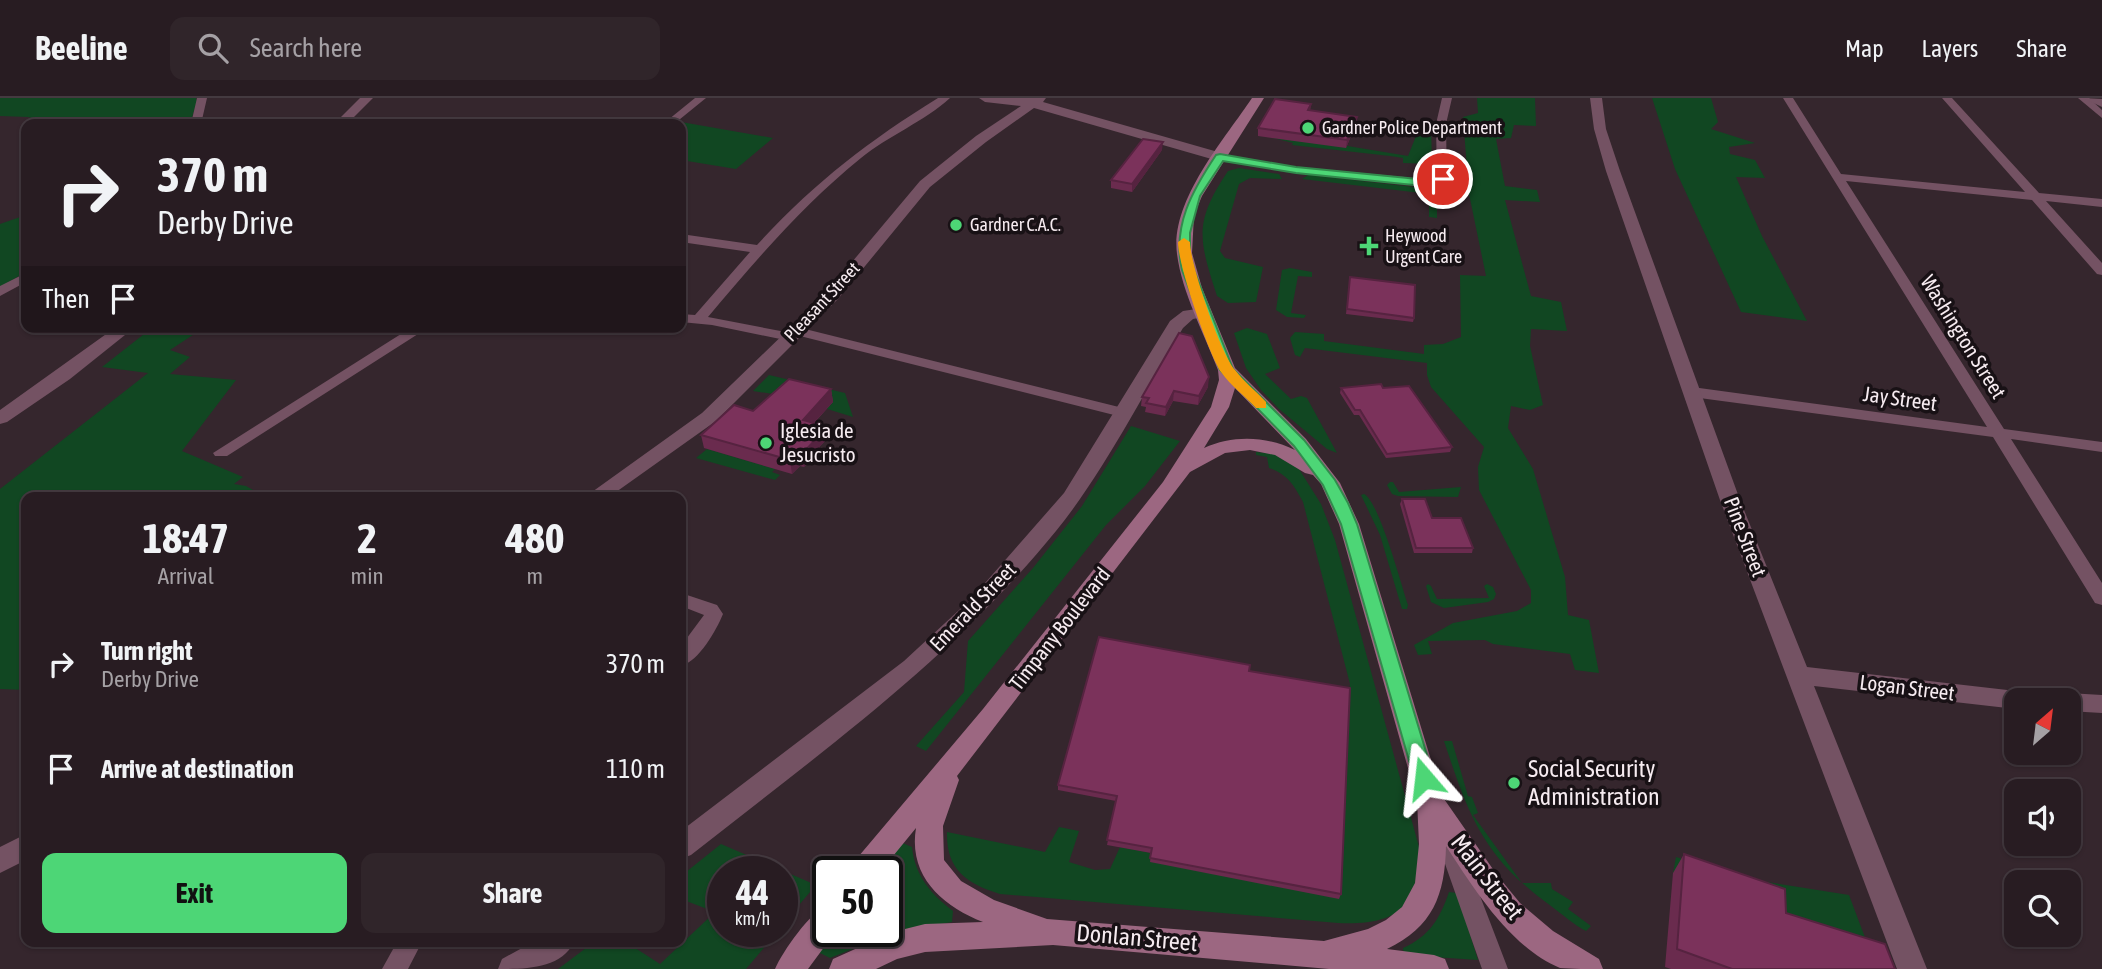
<!DOCTYPE html>
<html lang="en">
<head>
<meta charset="utf-8">
<style>
  :root { --surface:#281c22; --page:#30252a; --text:#f1f3f6; --muted:#a5a1a5; --line:#443a40; --accent:#4dd676 }
  body { margin:0; font-family:"Asap Condensed",sans-serif; background:var(--page); color:var(--text); height:100vh; display:flex; flex-direction:column; font-size:26px; white-space:nowrap }
  * { box-sizing:border-box; margin:0 }
  p { font-size:23px; color:var(--muted) }
  .icon { flex:none; width:38px; height:38px; fill:none; stroke:currentColor; stroke-width:2; stroke-linecap:round; stroke-linejoin:round }
  .map { position:relative; flex:1; overflow:hidden }
  .sheet { position:absolute; left:21px; top:394px; width:665px; height:455px; display:flex; flex-direction:column; background:var(--surface); border-radius:14px; box-shadow:0 2px 5px #0004,0 0 0 2px var(--line) }
  .sheet>* { flex:none }
  .hud { position:absolute; left:21px; top:21px; width:665px; height:214px; border-radius:14px; box-shadow:0 2px 5px #0004,0 0 0 2px var(--line); background:#281c22; color:var(--text); overflow:hidden }
  .needle { width:46px; rotate:28deg }
  .fabs { position:absolute; left:2004px; top:590px; display:grid; gap:14px }
  .fabs a { display:grid; place-items:center; width:77px; height:77px; border-radius:14px; background:var(--surface); box-shadow:0 2px 5px #0004,0 0 0 2px var(--line); font-size:35px }
  .speed { position:absolute; left:707px; top:758px; display:flex; gap:14px; font-size:35px; font-weight:700; text-align:center }
  .speed>* { display:grid; place-content:center; width:91px; height:91px; border-radius:50%; background:var(--surface); box-shadow:0 2px 5px #0004,0 0 0 2px var(--line); line-height:1 }
  .speed small { font-size:18px; font-weight:400 }
  .speed .limit { border:4px solid #111; border-radius:10px; background:#fff; color:#111 }
  .pin { position:absolute; display:grid; place-items:center; width:60px; height:60px; color:#fff; margin:-30px; border:4px solid #fff; border-radius:50%; box-shadow:0 2px 7px #0007 }
  .me { position:absolute; width:77px; margin:-38px; rotate:343deg; stroke-linejoin:round; filter:drop-shadow(0 0 5px #0008) }
  .turn { display:flex; align-items:center; gap:24px; height:147px; padding:0 21px; font-size:32px }
  .turn .icon { width:91px; height:91px; stroke-width:2.5 }
  .turn b { display:block; font-size:49px; line-height:60px }
  .then { display:flex; align-items:center; height:66px; padding:0 21px; background:#0003; gap:14px; font-size:26px }
  .eta { display:flex; justify-content:space-evenly; align-items:center; height:119px; text-align:center }
  .eta b { font-size:42px; font-weight:700; line-height:49px }
  .primary-button { display:flex; gap:14px; margin-top:auto; padding:14px 21px }
  .primary-button a { flex:1; height:80px; border-radius:14px; background:var(--accent); color:#111; font-size:28px; font-weight:700; line-height:80px; text-align:center }
  .primary-button a+a { background:var(--page); color:var(--text) }
  ul { padding:0; list-style:none }
  li { display:flex; align-items:center; gap:21px; height:105px; padding:0 21px }
  li div { flex:1 }
  li b { display:block; font-size:26px }
  li em { font-style:normal }
  header { display:flex; align-items:center; gap:42px; box-sizing:border-box; height:98px; padding:0 35px; background:var(--surface); border-bottom:2px solid var(--line) }
  header strong { font-size:33px }
  nav { display:flex; gap:38px; margin-inline-start:auto; font-size:24px }
  .search { width:490px; height:63px; background:var(--page); display:flex; align-items:center; gap:18px; box-sizing:border-box; padding:0 24px; border-radius:14px; color:var(--muted); font-size:26px }
  .map>svg:first-child { display:block }
  .green { fill:#114722 }
  .lines { fill:none; stroke-linecap:round; stroke-linejoin:round }
  .minor { fill:#745263; fill-rule:evenodd }
  .tertiary { fill:#745263; fill-rule:evenodd }
  .secondary { fill:#9c6781; fill-rule:evenodd }
  .wall { fill:#6a2b4e }
  .shaded-wall { fill:#562340 }
  .building { fill:#7b325b; stroke:#562340; stroke-width:2 }
  .route { fill:#4dd676; stroke:#328b4d; stroke-width:2 }
  .slow { fill:#f59e0b }
  .poi-dot { fill:#4dd676; stroke:#181115; stroke-width:2.5 }
  .labels { text-anchor:middle; stroke-width:7; stroke-linejoin:round; paint-order:stroke }
  .far-poi-label { font-size:18px; fill:#f6ebf0; stroke:#181115; text-anchor:start }
  .far-street-label { font-size:18px; fill:#f6ebf0; stroke:#181115 }
  .street-label { font-size:21px; fill:#f6ebf0; stroke:#181115 }
  .poi-label { font-size:21px; fill:#f6ebf0; stroke:#181115; text-anchor:start }
  .near-poi-label { font-size:24px; fill:#f6ebf0; stroke:#181115; text-anchor:start }
  .near-street-label { font-size:24px; fill:#f6ebf0; stroke:#181115 }
</style>
</head>
<body>
<header>
<strong>Beeline</strong>
<div class="search"><svg class="icon" aria-label="search" viewBox="0 0 24 24"><circle cx="10" cy="10" r="6"/><path d="M15 15l6 6"/></svg>Search here</div>
<nav><a>Map</a><a>Layers</a><a>Share</a></nav>
</header>
<div class="map">
<svg width="2102" height="871" viewBox="0 0 2102 871">
  <rect width="100%" height="100%" fill="#35262d"/>
  <path class="green" d="M0,0h196l1,3 -7,23h-152l2,-4 -12,-3 -28,-1z
    M1477,0h58l1,28 -22,-1 -3,13 -15,1 9,47 32,4 3,12 -35,-2 26,96 30,6 6,29 -36,-2 -1,17 13,59 -13,5 -19,-4 -3,22 25,41 32,108 3,38 21,5 10,53 -24,-3 -5,-16 -77,-10 -8,-4 -57,1 4,13 -14,1 -4,-10 39,-22 64,-12 14,-8v-13l-52,-100 -1,-23 6,-20 -53,-60 -4,-12v-12l-122,-15 -5,9 -5,-2 -5,-17 5,-6 29,2v7l100,13v-9l19,-1 18,-7 -1,-62 26,1 -17,-82 -6,-77 15,-4z
    M1652,0h59l7,24 -7,7 44,14 -26,4 1,7 25,6 10,18 -29,-1 26,59 45,85 -66,-9 -66,-143z
    M664,21l109,19 -37,31 -55,-9v-36h-24z
    M1403,24l28,5 1,37 -29,-1v-5l-13,-2 -98,-11 1,-2 -24,-6 28,4 2,-3 109,18 12,-30z
    M1239,70l40,6 3,5 -32,-1 -11,6 -19,67 5,7 38,9 -7,35 -28,1 -11,-7c-18,-56 -24,-73 11,-125z
    M1308,77l115,13 14,10v20l-8,-1v-18l-8,-6 -119,-14z
    M26,117v57l-26,15v-63z
    M1290,170l22,4v5l-14,-1 -7,37 15,2 -2,3 -17,-1 -11,-7 6,-40z
    M153,229h52l-35,23 20,7 -20,17 66,6 -54,71 61,26 -9,7 12,2 19,11h-239v193l-26,-1v-200l148,-116 -46,-6z
    M1247,230l20,6 13,34 -15,6 26,25 10,-3 6,2 30,55 -10,-4 -48,-40 -18,-19 -15,-22 -12,-35z
    M769,277l76,18 8,24 -29,-9 8,-5 -79,-12z
    M1131,328l49,15 -35,45 -39,39 -180,226 -10,-5 48,-54 4,-51 65,-73 49,-62z
    M707,351l68,20 -3,3 8,3 -5,5 -79,-22z
    M1256,354l18,2 25,15 22,35 14,36 87,318c-2,11 -2,29 -8,38 -18,26 -47,28 -76,27l-338,-29c-33,-10 -54,-24 -53,-62l98,20 14,-25 20,4 -10,31 26,8 15,-1 10,-22 31,6 198,-160 1,-9 -47,-182c-9,-17 -16,-28 -34,-34l-2,-11 -11,-2z
    M1390,384h3l6,10 62,-5 -3,10 -60,-1 -6,-2 -5,-9z
    M1364,396c15,7 37,90 44,111l-1,4h-5l-22,-74 -19,-40z
    M1428,486l3,2 6,13 52,-1 -5,-12 3,-2 6,3 3,7 -2,5 -6,3 -44,6 -13,-6 -5,-16z
    M1444,643h8l16,55 4,1 6,16 -5,2 49,68h29l1,6 21,13 -5,7 23,17 -5,5c-12,-6 -24,-17 -35,-25 -67,-48 -82,-89 -107,-165z
    M900,744l12,5c3,29 19,47 41,64l-1,11 -57,10 -65,26 -14,-7 15,-20h56v-59l-10,-1z
    M721,746l95,41 -34,40v-53h-59v59h55l-32,38h-188l36,-27h32l34,22 55,-52 -34,-13v-23z
    M1676,759l78,23 95,15 26,69 -202,-91z
    M1449,794l8,1 21,67 -74,-5 -1,-7c27,-12 37,-30 46,-56z"/>
  <g class="lines">
    <path class="minor" d="M197,0h10l-6,26h-10z
      M695,0h11l-32,26h-11z
      M938,0h12c-25,23 -62,38 -89,60 -57,46 -105,102 -153,159l83,16 1,-5 5,-1 330,82 3,3 -3,3 -5,2 -326,-82 -1,5 -5,1 -78,-16 -31,-3v-8l14,1 55,-63 -69,-10v-8l76,11c57,-62 110,-103 181,-147z
      M1442,0h10l-6,26 1,62 -151,-13 -76,-13 -5,-3 5,-3 76,13 141,13 -1,-56z
      M1783,0h10l48,76 184,18 -83,-94h10l87,95 63,6v8l-56,-6 56,62v12l-5,-1 -65,-74 -186,-19 158,248 98,13v10l-91,-13 91,144v22l-7,-2 -102,-166 -301,-40 -8,-5 8,-5 295,40z
      M2078,0h11l13,12v8z
      M26,175v9l-26,14v-10z
      M412,229h17l-202,129h-12l-2,-3z
      M681,495l36,12 6,9c-7,17 -24,47 -42,52v-20l23,-31 -23,-9z
      M1448,733l8,3 3,7 49,128h-26l-45,-128 3,-7z
      M397,844h25l-14,27h-26z"/>
    <path class="tertiary" d="M360,0h13l-26,26h-13z
      M979,0h67l-3,4 182,52 2,3 -7,4 -5,-1 -181,-52 -48,34 -56,45 -92,112 -122,122 -107,76h-24l117,-84 124,-120 94,-112 56,-45 45,-30 -36,-4z
      M1590,0h12l4,31 14,42 120,329 67,167 209,24 9,2 3,7h-12v9l-202,-23 113,283h-30l-177,-469 -114,-329 -12,-42z
      M2083,0l19,1v8z
      M1203,210l8,5 -2,3 -16,3 -10,9c-40,66 -79,144 -127,203 -105,129 -236,222 -365,324l-10,4v-28l223,-170 67,-62 93,-106 106,-172 13,-10z
      M116,229h19l-65,52 -63,43 -7,2v-14z
      M2068,595l34,2v18l-34,-2v-11h-11l2,-5z
      M26,736v26l-26,13v-26z
      M533,844h41c-13,27 -49,27 -76,27l4,-10z"/>
    <path class="secondary" d="M1252,0h12l-62,98 -8,19 -2,38 10,35 33,80 71,71 34,44 19,41 83,272 55,79 23,28 33,28 46,28 4,10c-12,0 -32,0 -43,-1 -50,-21 -86,-79 -114,-122 -1,49 -13,81 -59,103l47,6 11,4 4,10h-120l-276,-24 -128,7 -28,7 -21,10h-47l4,-10 60,-27 32,-8 58,-2c-41,-16 -75,-46 -67,-94l-36,44h-31l4,-9 130,-154 180,-227 48,-75 8,-27 -1,-10c-14,-37 -36,-77 -41,-116 -7,-53 47,-114 75,-156zM1235,290l57,59 3,3c-29,-14 -62,-15 -91,-2l25,-41zM1250,352l25,5 30,18 8,2 8,9 18,40 78,276 2,44 -4,39 -13,24 -16,13 -18,9 -44,12 -277,-22 -53,-19 -33,-19 -17,-21 -1,-34 16,-46 -2,-4 233,-304 35,-19z
      M828,807v26h8l-28,38h-33c8,-18 35,-57 53,-64z"/>
  </g>
  <path class="wall" d="M1311,6l-1,7 47,6 -1,7 -10,24 -88,-12v-8z
    M1162,52l-30,42 -21,-4v-8z
    M1350,179l64,41 -1,4 -67,-8z
    M1208,289l-10,18 -25,-4 -8,15 -20,-4 1,-5 -5,-1 1,-9z
    M1341,290h42l69,59 -2,5 -64,6 -27,-43h-5l-14,-22z
    M831,291l2,13 -19,21 13,16 -7,7v4l-16,17 -4,-1 -8,8 -88,-26 -3,-13 52,-24z
    M1402,401l30,19 41,30 -1,5h-58l-14,-49z
    M1249,573l92,223 -2,5 -189,-37 1,-9 -44,-8 9,-44 -58,-11v-5z
    M1684,756l102,59 109,56h-224l-6,-2 8,-94z"/>
  <path class="shaded-wall" d="M1357,19l-1,7 -10,24 1,-8z
    M1163,44l-1,8 -30,42v-8z
    M1209,279l-1,10 -10,18 1,-9z
    M831,291l2,13 -28,30 -2,-12z
    M1174,293l-1,10 -8,15 1,-9z
    M825,328l2,13 -7,7v4l-16,17 -2,-13 12,-18z
    M798,355l2,13 -8,8 -2,-14z"/>
  <path class="building" d="M1275,1l36,5 -3,6 49,7 -10,23 -89,-12z
    M1143,41l20,3 -31,42 -21,-4z
    M1350,179l65,8 -1,33 -67,-9z
    M1179,235l13,3 17,41 -10,19 -25,-5 -8,16 -20,-4 3,-5 -7,-1z
    M789,281l42,10 -28,31 22,6 -11,10 4,1 -16,17 -4,-1 -8,7 -89,-25 33,-30 19,6z
    M1381,286l2,4 26,-2 43,61 -65,7 -27,-44h-5l-14,-22z
    M1402,401h23l7,19h29l12,30h-57z
    M1099,539l151,28 -1,6 101,17 -9,206 -191,-36 2,-10 -45,-8 10,-44 -59,-11z
    M1684,756l101,35 1,24 99,31 10,25h-163l-55,-20z"/>
  <path class="route" d="M1220,56l76,13 142,14 5,-5 5,3 1,5 -6,4 -147,-15 -73,-12 -23,35 -10,37v20l4,17 39,99 71,71 31,40 13,23 9,21 77,254 -3,5 -7,3 -7,-3 -3,-5 -73,-254 -18,-39 -29,-39 -74,-76 -38,-100c-10,-44 10,-79 34,-115z"/>
  <path class="slow" d="M1184,140l6,4c0,22 31,112 45,128 9,12 21,21 31,32v6h-10c-11,-12 -26,-23 -35,-36 -13,-20 -43,-107 -43,-130z"/>
  <g class="poi-dot">
    <circle cx="1308" cy="30" r="7"/>
    <circle cx="956" cy="127" r="7"/>
    <path d="M1365.5 137.5h7v7h7v7h-7v7h-7v-7h-7v-7h7z"/>
    <circle cx="766" cy="345" r="7"/>
    <circle cx="1514" cy="685" r="7"/>
  </g>
  <g class="labels">
    <g class="far-poi-label">
      <text x="1322" y="36">Gardner Police Department</text>
      <text x="970" y="133">Gardner C.A.C.</text>
      <text x="1385" y="144">Heywood<tspan x="1385" dy="21">Urgent Care</tspan></text>
    </g>
    <g class="far-street-label">
      <text transform="translate(822 204) rotate(-47)" y="6">Pleasant Street</text>
    </g>
    <g class="street-label">
      <text transform="translate(1963 239) rotate(58)" y="7">Washington Street</text>
      <text transform="translate(1900 301) rotate(8)" y="7">Jay Street</text>
      <text transform="translate(1745 439) rotate(69)" y="7">Pine Street</text>
      <text transform="translate(973 509) rotate(-46)" y="7">Emerald Street</text>
      <text transform="translate(1060 531) rotate(-52)" y="7">Timpany Boulevard</text>
      <text transform="translate(1907 590) rotate(7)" y="7">Logan Street</text>
    </g>
    <g class="poi-label">
      <text x="780" y="340">Iglesia de<tspan x="780" dy="24">Jesucristo</tspan></text>
    </g>
    <g class="near-poi-label">
      <text x="1528" y="679">Social Security<tspan x="1528" dy="28">Administration</tspan></text>
    </g>
    <g class="near-street-label">
      <text transform="translate(1487 779) rotate(52)" y="8">Main Street</text>
      <text transform="translate(1137 840) rotate(5)" y="8">Donlan Street</text>
    </g>
  </g>
</svg>
<div class="fabs">
<a><svg class="needle" viewBox="-14 -14 28 28"><path d="M0-13l5 13h-10z" fill="#e53935"/><path d="M0 13l5-13h-10z" fill="#a5a1a5"/></svg></a>
<a><svg class="icon" aria-label="sound" viewBox="0 0 24 24"><path d="M4 9h4l5-4v14l-5-4H4zM17 9q2 3 0 6"/></svg></a>
<a><svg class="icon" aria-label="search" viewBox="0 0 24 24"><circle cx="10" cy="10" r="6"/><path d="M15 15l6 6"/></svg></a>
</div>
<div class="speed"><div>44<small>km/h</small></div><div class="limit">50</div></div>
<div class="pin" style="left:1443px;top:81px;background:#d93025"><svg class="icon" aria-label="arrive" viewBox="0 0 24 24"><path d="M6 21V4h12l-3 4 3 4H6"/></svg></div>
<svg class="me" style="left:1424px;top:680px" viewBox="-20 -20 40 40"><path d="M0-17L14 15 0 8-14 15z" fill="#4dd676" stroke="#fff" stroke-width="4"/></svg>
<div class="hud">
<div class="turn"><svg class="icon" aria-label="right" viewBox="0 0 24 24"><path d="M7 20v-9h11M14 6l5 5-5 5"/></svg><div><b>370 m</b>Derby Drive</div></div>
<div class="then">Then<svg class="icon" aria-label="arrive" viewBox="0 0 24 24"><path d="M6 21V4h12l-3 4 3 4H6"/></svg></div>
</div>
<section class="sheet">
<div class="eta">
<div><b>18:47</b><p>Arrival</p></div>
<div><b>2</b><p>min</p></div>
<div><b>480</b><p>m</p></div>
</div>
<ul>
<li><svg class="icon" aria-label="right" viewBox="0 0 24 24"><path d="M7 20v-9h11M14 6l5 5-5 5"/></svg><div><b>Turn right</b><p>Derby Drive</p></div><em>370 m</em></li>
<li><svg class="icon" aria-label="arrive" viewBox="0 0 24 24"><path d="M6 21V4h12l-3 4 3 4H6"/></svg><div><b>Arrive at destination</b></div><em>110 m</em></li>
</ul>
<div class="primary-button"><a>Exit</a><a>Share</a></div>
</section>
</div>
</body>
</html>
